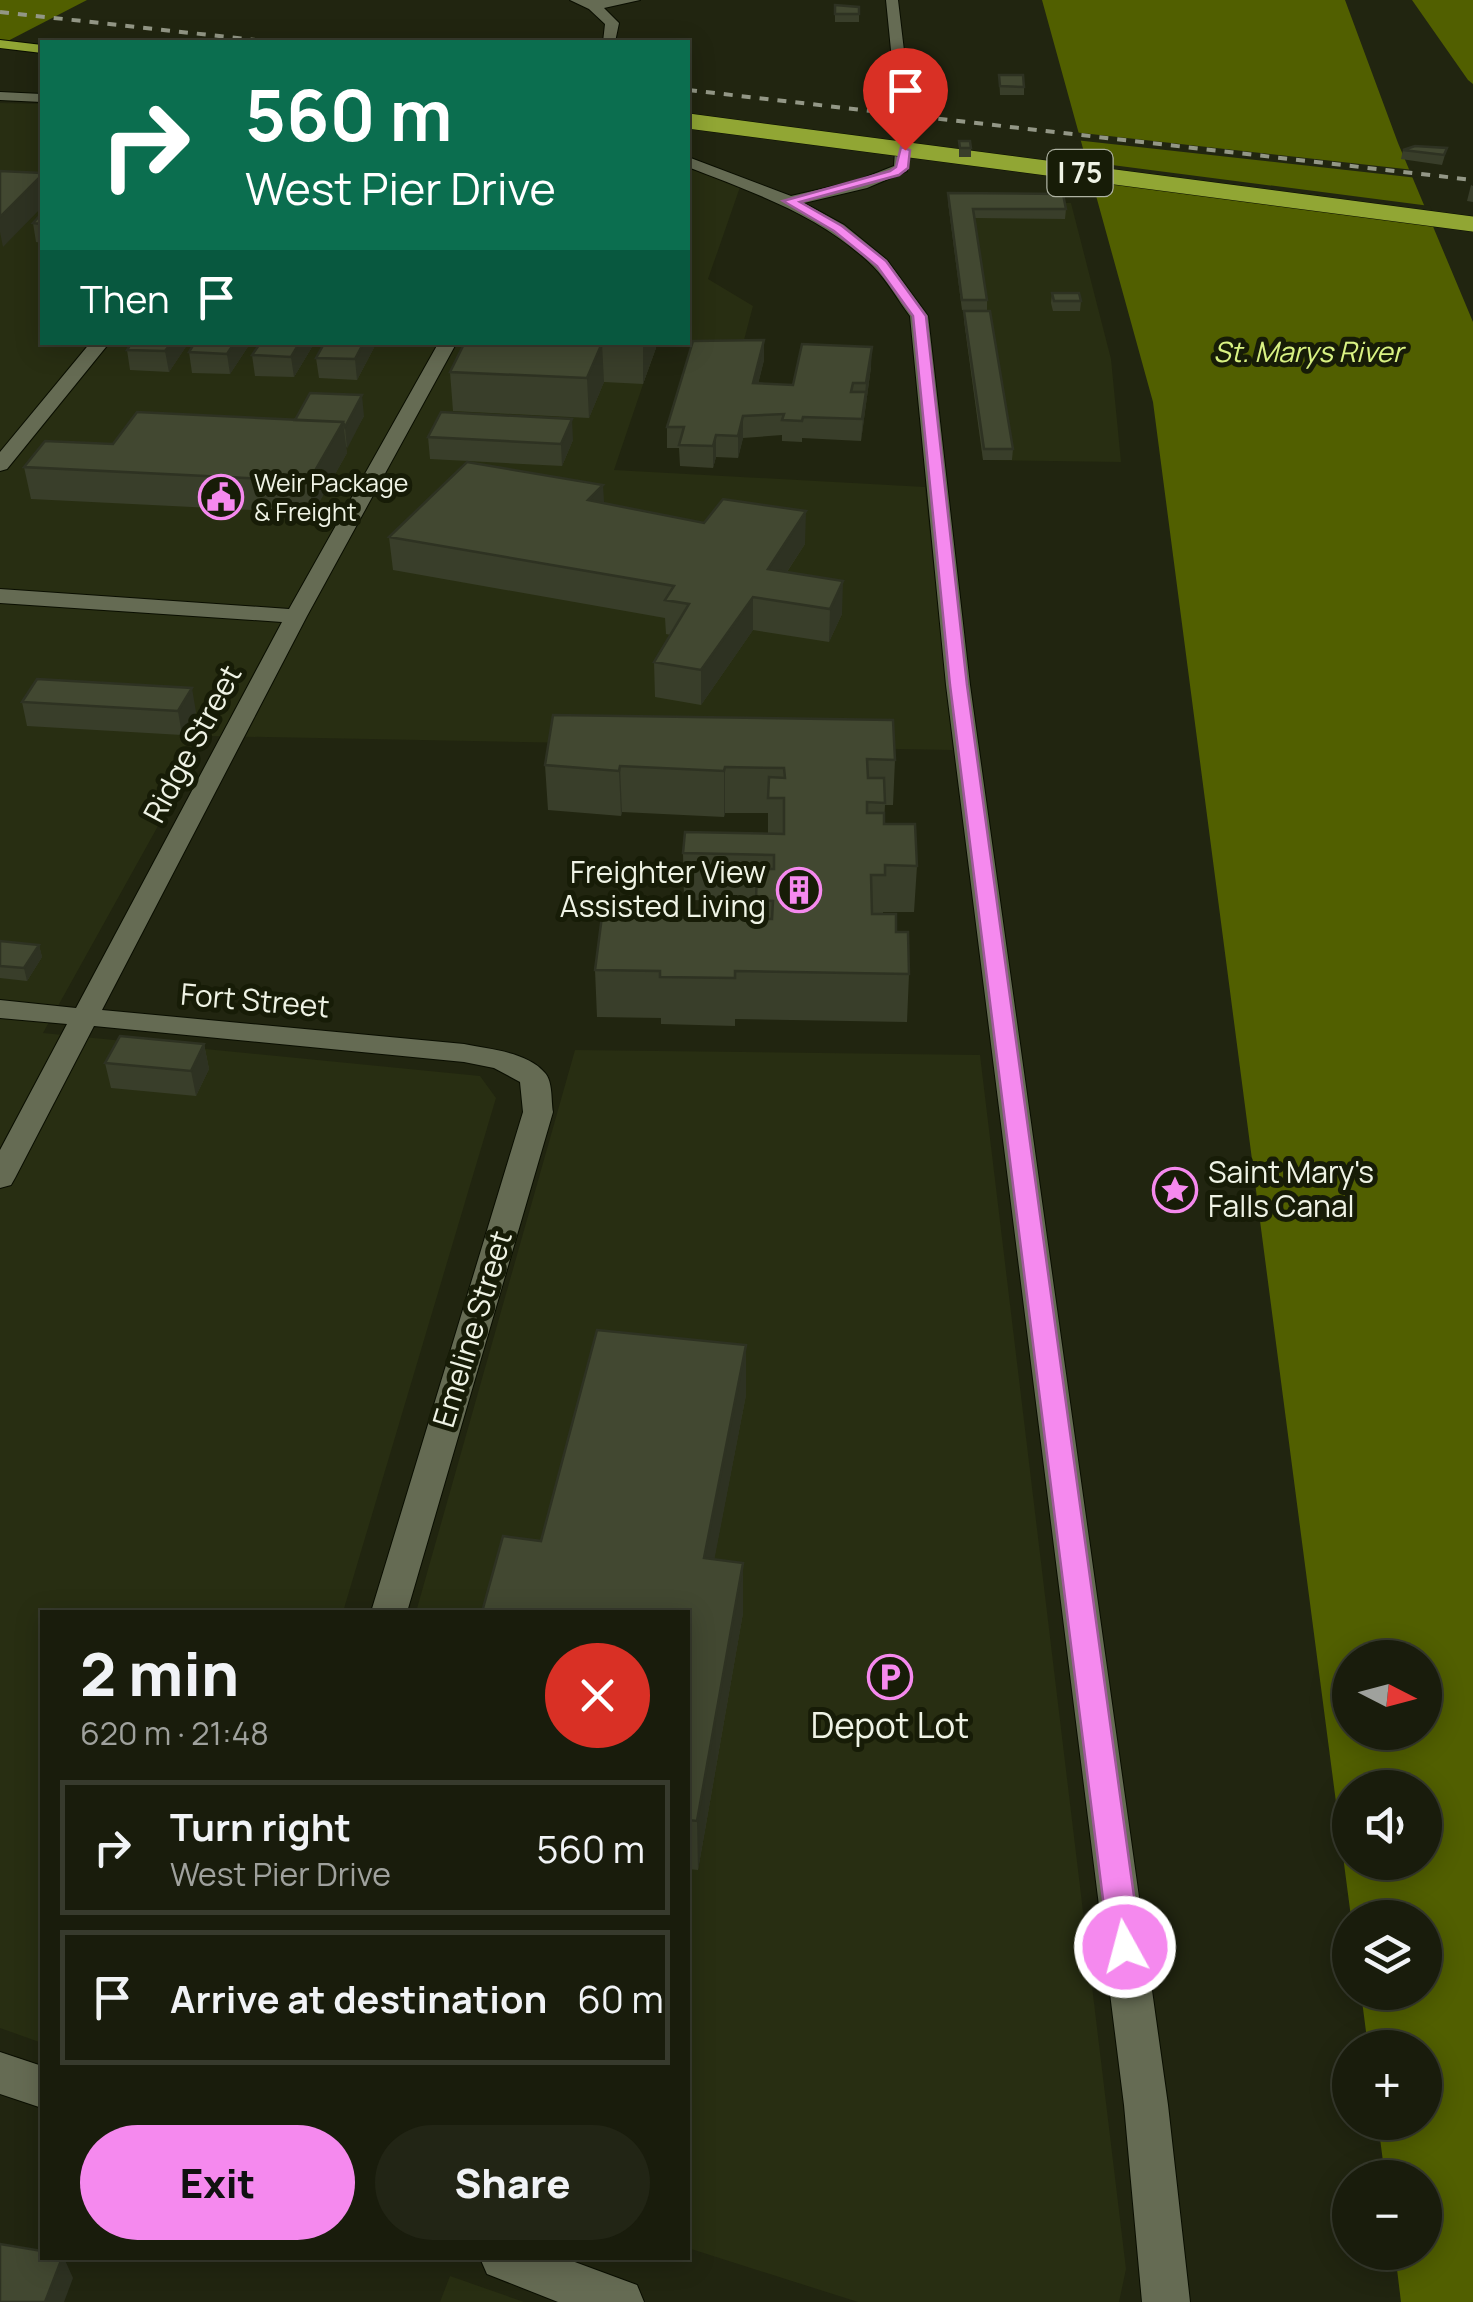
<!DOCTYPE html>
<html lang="en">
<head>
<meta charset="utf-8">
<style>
  :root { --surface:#191c0c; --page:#222515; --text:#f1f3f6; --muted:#9fa19d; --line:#373a2d; --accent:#f589ee }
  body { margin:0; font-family:Manrope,sans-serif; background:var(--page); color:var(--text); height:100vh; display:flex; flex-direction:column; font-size:38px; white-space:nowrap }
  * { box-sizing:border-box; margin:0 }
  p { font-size:32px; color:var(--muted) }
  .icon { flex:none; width:55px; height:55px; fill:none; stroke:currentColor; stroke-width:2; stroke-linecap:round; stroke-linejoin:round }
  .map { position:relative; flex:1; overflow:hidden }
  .sheet { position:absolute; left:40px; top:1610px; width:650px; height:650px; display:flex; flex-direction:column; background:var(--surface); border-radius:0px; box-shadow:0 5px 25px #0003,0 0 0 2px var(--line) }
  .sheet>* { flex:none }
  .hud { position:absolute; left:40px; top:40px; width:650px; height:305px; border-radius:0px; box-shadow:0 5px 25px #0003,0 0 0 2px var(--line); background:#0b6e4f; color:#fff; overflow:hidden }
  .needle { width:65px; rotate:96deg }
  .fabs { position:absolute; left:1332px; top:1640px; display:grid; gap:20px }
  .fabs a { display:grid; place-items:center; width:110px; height:110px; border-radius:50%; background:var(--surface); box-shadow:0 5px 25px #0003,0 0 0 2px var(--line); font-size:50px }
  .pin { position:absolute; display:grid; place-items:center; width:85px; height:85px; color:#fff; margin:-102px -42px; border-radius:50% 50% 50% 0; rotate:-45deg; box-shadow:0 0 10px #0007 }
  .pin .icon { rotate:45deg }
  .me { position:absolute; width:110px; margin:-55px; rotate:353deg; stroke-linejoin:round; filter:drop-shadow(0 0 8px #0008) }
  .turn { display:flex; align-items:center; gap:35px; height:210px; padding:0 40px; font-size:45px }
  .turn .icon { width:130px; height:130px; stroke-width:2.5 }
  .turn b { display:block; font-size:70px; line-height:85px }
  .then { display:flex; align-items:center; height:95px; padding:0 40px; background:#0003; gap:20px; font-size:38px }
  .round { display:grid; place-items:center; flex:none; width:105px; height:105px; border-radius:52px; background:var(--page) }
  .summary { display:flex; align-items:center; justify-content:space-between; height:170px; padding:0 40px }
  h1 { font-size:60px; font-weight:800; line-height:75px }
  .action { display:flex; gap:20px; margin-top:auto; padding:20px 40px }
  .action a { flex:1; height:115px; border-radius:60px; background:var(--accent); color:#111; font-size:40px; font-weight:800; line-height:115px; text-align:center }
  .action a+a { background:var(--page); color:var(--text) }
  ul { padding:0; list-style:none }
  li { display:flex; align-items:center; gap:30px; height:135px; margin:0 20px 15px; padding:0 20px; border:5px solid var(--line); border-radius:0px }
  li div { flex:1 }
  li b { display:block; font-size:38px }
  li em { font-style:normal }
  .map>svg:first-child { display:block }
  .built { fill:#282e12 }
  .water { fill:#515f00; fill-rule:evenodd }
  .pier { fill:#212510 }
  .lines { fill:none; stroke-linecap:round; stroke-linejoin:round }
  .minor-casing { stroke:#0a0e00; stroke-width:2 }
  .highway-casing { stroke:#0a0e00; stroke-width:2 }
  .minor { fill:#656b53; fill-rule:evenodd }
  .highway { fill:#91a634; fill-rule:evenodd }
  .rail { stroke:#939786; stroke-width:4; stroke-dasharray:9 9; stroke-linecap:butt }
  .highway-bridge-casing { stroke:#0a0e00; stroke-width:16; stroke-linecap:butt }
  .highway-bridge { stroke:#91a634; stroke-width:15 }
  .wall { fill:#393e2a }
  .shaded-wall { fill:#2e3222 }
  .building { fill:#424831; stroke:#2e3222; stroke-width:2.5 }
  .route { fill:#f589ee; stroke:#9f599b; stroke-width:2.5 }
  .labels { text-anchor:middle; stroke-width:10; stroke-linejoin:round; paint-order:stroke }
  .far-poi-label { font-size:25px; fill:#eff3e5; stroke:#171c07; text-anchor:start }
  .shield { fill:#171c07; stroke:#aeb2a2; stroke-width:2.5 }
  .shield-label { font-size:28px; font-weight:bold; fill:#eff3e5 }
  .far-water-label { font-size:28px; font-style:italic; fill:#d9f283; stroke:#171c07 }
  .street-label { font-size:30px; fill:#eff3e5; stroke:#171c07 }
  .poi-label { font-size:30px; fill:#eff3e5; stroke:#171c07; text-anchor:end }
  .near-poi-label { font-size:35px; fill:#eff3e5; stroke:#171c07 }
</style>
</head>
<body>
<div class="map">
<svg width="1473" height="2302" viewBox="0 0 1473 2302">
  <rect width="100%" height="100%" fill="#212510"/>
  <path class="built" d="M0,103l42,1v238l615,1 -43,127 311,17 28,263 -745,-14 -165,297 437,43 16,22 -153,514h-301v431l-42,-15z
    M688,168l52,19 -32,92 45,27 -10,38 -55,-3z
    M948,202l123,1 40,156 10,103 -138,-2z
    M575,1050l405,5 146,1214 -7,33h-261l-170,-54v-636h-272z
    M450,2276l74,26h-84z"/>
  <path class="water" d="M0,0h87l-87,45z
    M1042,0h303l53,143 75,179v1980h-72l-6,-49 30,-1v-74l-40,-1 -7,-54 47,-1v-74l-57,-1 -7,-54 64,-1v-74l-74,-1 -198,-1515zM1350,1658h75v74h-75zM1350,1788h75v74h-75z
    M1412,0h61v84l-5,-4z"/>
  <path class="pier" d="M1073,132l341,38 4,8 -343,-38z
    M1081,161l349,45 7,17 -351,-45z"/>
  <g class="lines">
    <defs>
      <path id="minor" d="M570,0h70l-36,8 15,15 -4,19h-12l2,-18 -16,-15z
        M886,0h12l13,110 -7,4 -7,-4z
        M0,92l42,2v8l-42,-2z
        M904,116l7,4 -4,51 -40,17 -63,15 40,22 43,35 41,56 42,369 198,1420 22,197h-48l-18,-197 -178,-1420 -36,-369c-12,-16 -23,-36 -37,-50 -52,-51 -119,-73 -185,-99v-10l103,39 65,-15 38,-15 3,-46z
        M91,342h19l-103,127 -7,2v-19z
        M439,342h18l-150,274 -205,394 362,34c25,5 64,8 81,29 8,9 6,28 8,39l-146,500h-36l152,-500 -3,-30 -26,-14 -30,-6 -370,-36 -79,152 -4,7 -11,3v-38l67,-126 -67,-6v-18l76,8 206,-386 -282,-19v-14l289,20z
        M0,2052l42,14v42l-42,-14z
        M480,2258h84l73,27 7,17h-86l-71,-28z"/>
      <path id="highway" d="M0,40l42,5v8l-42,-5z"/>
    </defs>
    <use href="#minor" class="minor-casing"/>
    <use href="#highway" class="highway-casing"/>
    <use href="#minor" class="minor"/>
    <use href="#highway" class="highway"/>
    <path class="rail" d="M0,12l273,30
      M688,90l785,90"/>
    <defs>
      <path id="highway-bridge" d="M688,121l785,103"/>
    </defs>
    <use href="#highway-bridge" class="highway-bridge-casing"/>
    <use href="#highway-bridge" class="highway-bridge"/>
  </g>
  <path class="wall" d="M835,5l24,2v15h-24z
    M999,75l25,12v8h-24z
    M959,141l12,7v9h-12z
    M1447,148l-5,17 -41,-6 2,-9z
    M1471,185l2,1v16l-6,-1z
    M948,193l118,16 -1,10 -90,-1 12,82v10h-25l-14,-108z
    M42,213v30l-6,-1 -3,-19z
    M1052,293l29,8 -1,10h-27l-2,-8z
    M964,311l49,138 -1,11h-29l-19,-139z
    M764,340v20l-6,24 35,1 78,-18 -10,74 -59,-3v4l-20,-1v-6l-39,3 -5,20 -22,-1 -3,11 -33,-2 -1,-18h-12v-21z
    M189,342l-20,30 -39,-2 -3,-20z
    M195,342h56l-21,32 -38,-1 -3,-21z
    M261,342h54l-21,35 -39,-1 -3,-21z
    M325,342h52l-20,38 -38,-2 -3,-20z
    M465,342h191v6l-13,36 -39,-2 -15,36 -136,-7 -3,-39z
    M364,416l-18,32 1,5 -34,60 -282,-14 -7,-32 89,-23 182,-24z
    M428,437l145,3 -11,26 -132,-7z
    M604,503l201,41 -18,28 55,42 -13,28 -76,-12 -52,75 -46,-8 -1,-35 17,-27 -5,-1 -1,-16 -272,-48 -4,-33z
    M22,702l174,10 -14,23 -155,-9z
    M553,715l342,45 -2,45h-8l-1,19 33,42 -3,46h-31v2l13,18 13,42 -2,48 -172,-3v7l-74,-2v-6l-64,-1 -2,-47 161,-52v-17l-72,-1 -1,-47 85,-20v-20h-43l-1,4 -102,-5 -1,4 -73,-6 -3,-45z
    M0,941l39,4 3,12 -15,24 -27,-3z
    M204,1044l5,25 -13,27 -85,-8 -6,-25z
    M746,1345v50l-32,164 29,4v50l-45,257 -10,-1v-257l-147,-71z"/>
  <path class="shaded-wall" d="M42,175v32l-39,40 -3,-15v-15z
    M764,340v20l-11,44v-21z
    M172,342h17l-20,30 -4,-21z
    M235,342h16l-21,32 -3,-20z
    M300,342h15l-21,35 -3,-20z
    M364,342h13l-20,38 -2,-21z
    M643,342h13v6l-13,36z
    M602,343l2,39 -15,36 -2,-40z
    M872,347l-1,20 -10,74 5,-58z
    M362,395l2,21 -17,33 -2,-22z
    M743,416v22l-5,20v-22z
    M572,419l1,21 -11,26 -1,-22z
    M343,422l4,31 -34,60 -4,-32z
    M716,435v22l-3,11v-22z
    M603,485l2,32 -17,-17z
    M806,511l-1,33 -36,55 -1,-30z
    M843,581l-1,33 -13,28 1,-33z
    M753,597v33l-52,75v-35z
    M192,688l4,24 -14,23 -4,-24z
    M620,766l2,46 -1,4 -2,-45z
    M725,767v46l-1,4v-46z
    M39,945l3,12 -15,24 -3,-13z
    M204,1044l5,25 -13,27 -5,-25z
    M746,1345v50l-41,213 -1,-50z
    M743,1563v50l-45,257 -1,-49z
    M62,2258h2l9,20 -9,24h-19z"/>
  <path class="building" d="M835,5l24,2v7h-24z
    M999,75h24l1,12 -24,-1z
    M959,141h11l1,7h-11z
    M1415,146l32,2 -3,7 -41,-5z
    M0,171l42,2v2l-42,42z
    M948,193l115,1 3,15h-93l14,91h-25z
    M42,213v11l-9,-1z
    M1052,293h27l2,8h-27z
    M964,311h26l23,138h-29z
    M764,340l-11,43 40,2 9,-41 70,3 -6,36h-13l-2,9h15l-4,27 -59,-2 -1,4 -20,-1 2,-6 -41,2 -5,20 -22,-1 -3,11 -34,-1 5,-18h-17l26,-86z
    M132,342h40l-7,9 -38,-1z
    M195,342h40l-8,12 -38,-2z
    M261,342h39l-9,15 -39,-2z
    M325,342h39l-9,17 -39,-1z
    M465,342h178l-1,3 -40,-2 -15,35 -137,-6z
    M310,393l52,2 -17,32 -2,-5 -48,-2z
    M137,412l206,10 -34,59 -285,-14 21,-26 68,3z
    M441,412l131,7 -11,25 -133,-7z
    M467,462l136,23 -15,15 116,23 19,-24 83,12 -38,58 75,12 -13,28 -77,-12 -52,73 -47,-8 35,-58 -24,-4 9,-14 -285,-49z
    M37,679l155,9 -14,23 -156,-9z
    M553,715l340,5 2,40 -28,-1 1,19h16l1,25 -18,-1v11h17v11h31l2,42 -32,-1v10h-14l1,39h24v18h12l1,42 -174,-3v7l-75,-1v-6l-65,-1 7,-54 170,3 1,-18 -17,-1 1,-31h17v-14l-91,-2 2,-21 99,2v-36h-16l1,-21 16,1 -1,-10 -59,-1 -1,4 -104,-5 -1,5 -74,-6z
    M0,941l39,4 -15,23 -24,-2z
    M120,1036l84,8 -13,27 -86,-8z
    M597,1330l149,15 -42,213 39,5 -46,258 -9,-1v-208h-206l21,-76 38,5z
    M0,2244l42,7v7h20l-17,44h-45z"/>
  <path class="route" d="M901,147l9,3 -2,18 -9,7 -99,27 42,24 44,35 40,55 41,369 174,1262 -5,11 -11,4 -11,-4 -5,-11 -159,-1262 -37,-369 -36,-50 -43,-35 -51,-30 107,-30 6,-4z"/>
  <defs>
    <symbol id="civic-ring" viewBox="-11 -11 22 22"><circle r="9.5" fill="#171c07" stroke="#f589ee" stroke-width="1.5"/><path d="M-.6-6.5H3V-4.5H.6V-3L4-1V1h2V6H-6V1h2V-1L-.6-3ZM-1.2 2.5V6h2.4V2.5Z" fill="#f589ee"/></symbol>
    <symbol id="building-ring" viewBox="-11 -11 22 22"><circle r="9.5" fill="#171c07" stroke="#f589ee" stroke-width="1.5"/><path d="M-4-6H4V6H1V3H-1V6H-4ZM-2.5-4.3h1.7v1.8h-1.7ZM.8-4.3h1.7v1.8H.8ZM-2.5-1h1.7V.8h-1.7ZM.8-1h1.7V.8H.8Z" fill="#f589ee"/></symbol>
    <symbol id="sight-ring" viewBox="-11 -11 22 22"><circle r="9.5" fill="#171c07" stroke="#f589ee" stroke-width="1.5"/><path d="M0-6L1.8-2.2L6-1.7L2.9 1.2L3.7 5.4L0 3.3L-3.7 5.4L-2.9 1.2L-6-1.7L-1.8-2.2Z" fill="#f589ee"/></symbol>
    <symbol id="parking-ring" viewBox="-11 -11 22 22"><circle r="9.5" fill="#171c07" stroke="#f589ee" stroke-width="1.5"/><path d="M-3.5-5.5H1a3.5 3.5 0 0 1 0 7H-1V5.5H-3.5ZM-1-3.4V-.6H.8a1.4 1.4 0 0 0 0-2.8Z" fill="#f589ee"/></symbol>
  </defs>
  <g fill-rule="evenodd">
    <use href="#civic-ring" x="196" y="472" width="50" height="50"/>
    <use href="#building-ring" x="774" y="865" width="50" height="50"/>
    <use href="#sight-ring" x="1150" y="1165" width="50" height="50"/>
    <use href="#parking-ring" x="865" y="1652" width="50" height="50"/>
  </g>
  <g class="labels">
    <g class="far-poi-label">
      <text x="254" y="492">Weir Package<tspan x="254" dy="29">&amp; Freight</tspan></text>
    </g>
    <rect class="shield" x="1047.5" y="150" width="65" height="46" rx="8"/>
    <g class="shield-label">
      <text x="1080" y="183">I 75</text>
    </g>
    <g class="far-water-label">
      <text x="1308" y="362">St. Marys River</text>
    </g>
    <g class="street-label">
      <text transform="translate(193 744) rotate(-62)" y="10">Ridge Street</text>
      <text transform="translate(255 1001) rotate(5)" y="10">Fort Street</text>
      <text transform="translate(473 1329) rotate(-73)" y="10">Emeline Street</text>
    </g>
    <g class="poi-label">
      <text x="766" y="883">Freighter View<tspan x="766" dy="34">Assisted Living</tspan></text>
      <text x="1208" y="1183" text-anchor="start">Saint Mary's<tspan x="1208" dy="34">Falls Canal</tspan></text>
    </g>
    <g class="near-poi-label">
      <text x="890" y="1738">Depot Lot</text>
    </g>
  </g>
</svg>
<div class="fabs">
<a><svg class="needle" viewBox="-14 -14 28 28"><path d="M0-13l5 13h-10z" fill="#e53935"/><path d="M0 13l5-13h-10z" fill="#9fa19d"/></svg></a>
<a><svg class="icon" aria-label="sound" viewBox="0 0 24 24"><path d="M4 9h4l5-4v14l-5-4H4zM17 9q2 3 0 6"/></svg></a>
<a><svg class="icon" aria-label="layers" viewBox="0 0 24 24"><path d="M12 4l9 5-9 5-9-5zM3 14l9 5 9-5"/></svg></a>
<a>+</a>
<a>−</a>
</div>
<div class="pin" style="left:905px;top:150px;background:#d93025"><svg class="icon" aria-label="arrive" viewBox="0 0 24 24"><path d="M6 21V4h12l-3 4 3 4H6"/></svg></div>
<svg class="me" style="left:1125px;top:1947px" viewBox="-20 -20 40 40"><circle r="17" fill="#f589ee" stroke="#fff" stroke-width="3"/><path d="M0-11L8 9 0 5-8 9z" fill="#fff"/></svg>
<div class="hud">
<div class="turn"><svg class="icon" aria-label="right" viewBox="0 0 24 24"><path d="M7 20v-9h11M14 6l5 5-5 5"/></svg><div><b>560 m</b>West Pier Drive</div></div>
<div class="then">Then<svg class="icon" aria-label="arrive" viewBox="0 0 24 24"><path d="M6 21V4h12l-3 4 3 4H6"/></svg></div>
</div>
<section class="sheet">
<div class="summary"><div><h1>2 min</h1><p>620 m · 21:48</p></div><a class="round" style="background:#d93025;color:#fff"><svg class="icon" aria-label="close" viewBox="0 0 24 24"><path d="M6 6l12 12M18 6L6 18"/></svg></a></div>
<ul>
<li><svg class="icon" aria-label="right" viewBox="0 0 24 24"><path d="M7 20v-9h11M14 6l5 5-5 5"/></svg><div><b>Turn right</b><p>West Pier Drive</p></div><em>560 m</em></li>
<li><svg class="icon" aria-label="arrive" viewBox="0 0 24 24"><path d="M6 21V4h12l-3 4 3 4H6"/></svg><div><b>Arrive at destination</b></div><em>60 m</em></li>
</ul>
<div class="action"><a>Exit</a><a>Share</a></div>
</section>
</div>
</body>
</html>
